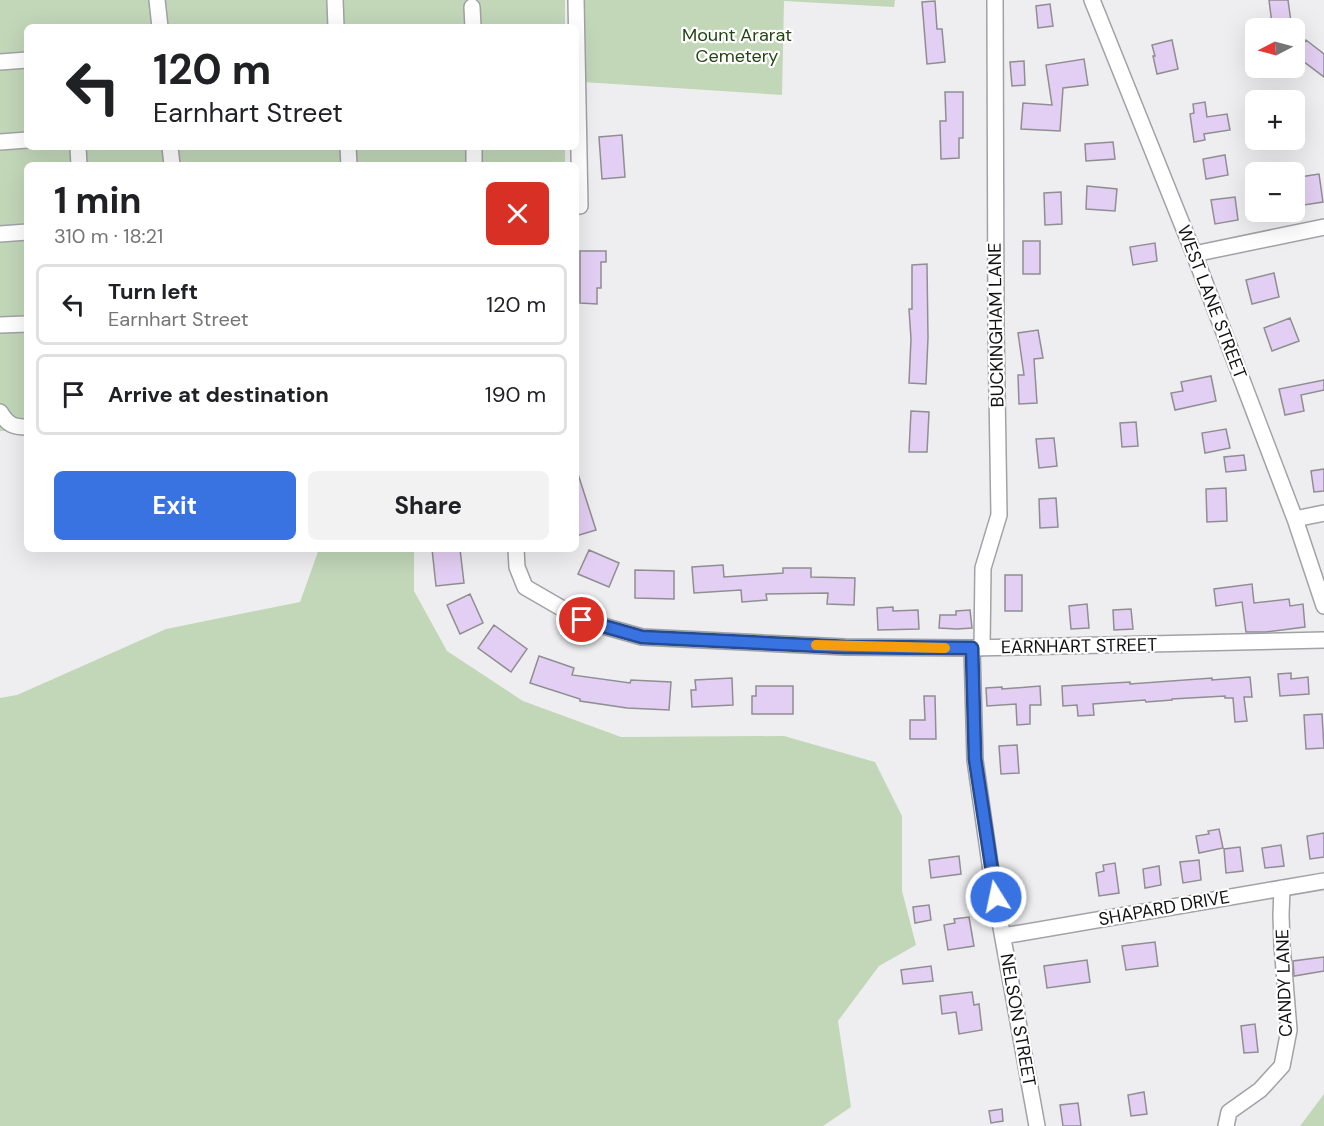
<!DOCTYPE html>
<html lang="en">
<head>
<meta charset="utf-8">
<style>
  :root { --surface:#fff; --page:#f2f2f2; --text:#202124; --muted:#757577; --line:#e0e0e0; --accent:#3973e2 }
  body { margin:0; font-family:"DM Sans",sans-serif; background:var(--page); color:var(--text); height:100vh; display:flex; flex-direction:column; font-size:22px; white-space:nowrap }
  * { box-sizing:border-box; margin:0 }
  p { font-size:20px; color:var(--muted) }
  .icon { flex:none; width:33px; height:33px; fill:none; stroke:currentColor; stroke-width:2; stroke-linecap:round; stroke-linejoin:round }
  .map { position:relative; flex:1; overflow:hidden }
  .details { position:absolute; left:24px; top:162px; width:555px; height:390px; display:flex; flex-direction:column; background:var(--surface); border-radius:9px; box-shadow:0 6px 24px #0002 }
  .details>* { flex:none }
  .top-card { position:absolute; left:24px; top:24px; width:555px; height:126px; border-radius:9px; box-shadow:0 6px 24px #0002; background:#fff; color:var(--text); overflow:hidden }
  .needle { width:39px; rotate:264deg }
  .buttons { position:absolute; left:1245px; top:18px; display:grid; gap:12px }
  .buttons a { display:grid; place-items:center; width:60px; height:60px; border-radius:9px; background:var(--surface); box-shadow:0 6px 24px #0002; font-size:30px }
  .pin { position:absolute; display:grid; place-items:center; width:51px; height:51px; color:#fff; margin:-26px; border:3px solid #fff; border-radius:50%; box-shadow:0 2px 6px #0007 }
  .me { position:absolute; width:66px; margin:-33px; rotate:350deg; stroke-linejoin:round; filter:drop-shadow(0 0 4px #0008) }
  .turn { display:flex; align-items:center; gap:21px; height:126px; padding:0 30px; font-size:27px }
  .turn .icon { width:78px; height:78px; stroke-width:2.5 }
  .turn b { display:block; font-size:42px; line-height:51px }
  .round { display:grid; place-items:center; flex:none; width:63px; height:63px; border-radius:9px; background:var(--page) }
  .headline { display:flex; align-items:center; justify-content:space-between; height:102px; padding:0 30px }
  h1 { font-size:36px; font-weight:700; line-height:45px }
  .primary-button { display:flex; gap:12px; margin-top:auto; padding:12px 30px }
  .primary-button a { flex:1; height:69px; border-radius:9px; background:var(--accent); color:#fff; font-size:24px; font-weight:700; line-height:69px; text-align:center }
  .primary-button a+a { background:var(--page); color:var(--text) }
  ul { padding:0; list-style:none }
  li { display:flex; align-items:center; gap:18px; height:81px; margin:0 12px 9px; padding:0 18px; border:3px solid var(--line); border-radius:9px }
  li div { flex:1 }
  li b { display:block; font-size:22px }
  li em { font-style:normal }
  .map>svg:first-child { display:block }
  .green { fill:#c1d7b8 }
  .building { fill:#e3cff3; stroke:#8f8e91; stroke-width:1.5 }
  .lines { fill:none; stroke-linecap:round; stroke-linejoin:round }
  .minor-casing { stroke:#a1a2a5; stroke-width:18 }
  .minor { stroke:#fff; stroke-width:15 }
  .route-casing { stroke:#254b93; stroke-width:15 }
  .route { stroke:#3973e2; stroke-width:10 }
  .slow { stroke:#f59e0b; stroke-width:10 }
  .labels { text-anchor:middle; stroke-width:4.5; stroke-linejoin:round; paint-order:stroke }
  .park-label { font-size:18px; fill:#244313; stroke:#fff }
  .street-label { font-size:18px; fill:#111112; stroke:#fff }
</style>
</head>
<body>
<div class="map">
<svg width="1324" height="1126" viewBox="0 0 1324 1126">
  <rect width="100%" height="100%" fill="#eeeef1"/>
  <path class="green" d="M0,0h565v27h-538v120h538v18h-538v266h-27z
    M583,0h312l-1,7 -110,-6 -2,94 -199,-13z
    M319,549h95v42l33,60 76,50 98,36 163,-1 91,26 27,54v75l14,54 -37,21 -41,55 13,86 -28,19h-823v-428l17,-3 149,-66 134,-27z
    M1324,1094v32h-24z"/>
  <path class="building" d="M1269,0h19l3,22 -19,2z
    M935,1l2,28h5l3,33 -18,2 -5,-62z
    M1050,4l3,22 -15,2 -2,-22z
    M1172,40l6,29 -21,5 -4,-18h2l-3,-11z
    M1306,40l18,14v23l-29,-22z
    M1084,59l4,26 -25,3 -3,43 -39,-2 2,-26 29,2 -6,-40z
    M1024,61l1,24 -13,1 -2,-24z
    M945,92h18v46h-4v20l-18,1 -1,-38h6z
    M1205,102l2,15 20,-3 3,16 -26,4 1,6 -11,2 -4,-28 4,-1 -1,-9z
    M622,135l3,42 -23,2 -3,-42z
    M1113,142l2,17 -29,2 -1,-17z
    M1225,155l3,20 -22,4 -3,-20z
    M1319,174l4,28 -19,3 -4,-28z
    M1087,186l30,3 -2,22 -29,-2z
    M1061,192l1,32 -17,1 -1,-32z
    M1235,197l3,23 -23,4 -4,-24z
    M1023,241h17v33h-17z
    M1155,243l2,18 -24,4 -3,-18z
    M580,251h26v11h-5v26h-4v16l-17,-1z
    M927,264l1,74 -2,46 -17,-1 2,-44 -2,-30h3v-44z
    M1274,273l5,24 -27,7 -6,-24z
    M1290,318l9,23 -27,10 -8,-23z
    M1038,330l5,28 -9,1 3,44 -18,1 -1,-29h6l-6,-42z
    M1211,376l5,25 -41,9 -4,-17 12,-2 -2,-9z
    M1324,380v10l-23,5 3,16 -19,4 -6,-26z
    M911,411l18,1 -2,40h-18z
    M1136,422l2,24 -16,1 -2,-24z
    M1226,429l4,19 -25,5 -3,-20z
    M1054,438l3,28 -18,2 -3,-29z
    M1244,455l2,15 -20,2 -2,-15z
    M1324,469v22l-10,1 -3,-21z
    M578,474l18,56 -20,6v-61z
    M1226,488l1,33 -20,1 -1,-33z
    M1056,498l2,29 -18,1 -1,-29z
    M432,549h28l4,34 -28,3z
    M589,550l30,13 -10,24 -31,-13z
    M723,565l1,12 59,-4v-5h28v9l44,1 -1,27 -27,-1 1,-11 -62,1 1,6 -25,2 -1,-12 -47,3 -2,-26z
    M635,570l39,1v28l-39,-1z
    M1005,575h17v36h-17z
    M1252,584l2,19 35,-4 1,7 13,-2 2,23 -39,5h-20l-4,-30 -26,4 -2,-17z
    M470,594l13,29 -23,11 -13,-29z
    M1087,604l2,24 -18,1 -2,-23z
    M893,607v4l25,-1 1,19 -41,1 -1,-22z
    M1131,609l2,20 -19,1 -1,-20z
    M970,610l2,18 -15,1 -18,-1 1,-13h16v-4z
    M494,625l33,24 -16,23 -33,-24z
    M539,656l35,12 -2,7 58,8 1,-3 40,2 -2,28 -42,-2 -47,-7v-2l-50,-16z
    M1291,673v6l17,-2 1,17 -29,2 -2,-22z
    M1250,677l2,20h-8l3,24 -12,1 -2,-24h-8v-2l-53,3v1l-26,2 -1,-2 -52,4 1,11 -16,1 -1,-11 -14,1 -1,-20 68,-4v2l82,-6v2z
    M732,678l1,27 -41,2 -1,-17h5l-1,-10z
    M756,686h37v28h-41v-18h4z
    M1040,686l1,19h-11v19l-13,1 -1,-21 -29,2 -1,-18 16,-1v2z
    M924,696h11l1,43h-26v-19h15z
    M1322,714l2,34 -18,1 -2,-34z
    M1017,745l2,28 -18,1 -2,-28z
    M1219,829l4,19 -24,5 -3,-17 13,-2 -1,-3z
    M1324,833v24l-14,2 -3,-23z
    M1281,845l3,21 -19,2 -3,-20z
    M1240,847l3,24 -17,2 -2,-24z
    M959,856l2,18 -30,4 -2,-18z
    M1199,860l2,20 -18,3 -3,-21z
    M1115,863l4,30 -20,3 -3,-23 8,-2 -1,-6z
    M1159,866l2,19 -16,3 -2,-19z
    M929,905l2,15 -16,3 -2,-16z
    M969,917l5,29 -26,4 -4,-25 11,-2 -1,-4z
    M1155,942l3,24 -32,4 -4,-24z
    M1324,957v14l-30,5 -1,-15z
    M1087,960l3,22 -43,6 -3,-22z
    M931,966l2,15 -30,3 -2,-14z
    M972,992l2,13 5,-1 3,26 -23,4 -3,-22 -14,2 -2,-18z
    M1255,1024l3,28 -14,1 -3,-27z
    M1144,1092l3,22 -16,2 -3,-21z
    M1078,1103l3,23h-18l-3,-21z
    M1002,1109l1,12 -12,2 -2,-12z"/>
  <g class="lines">
    <defs>
      <path id="minor" d="M157,0l3,27
        M335,0l1,27
        M576,0l4,206
        M1092,0l102,254 101,265 29,87
        M472,7l1,20
        M0,62l27,-2
        M0,142l27,-2
        M78,147l1,18
        M170,147l2,18
        M348,147l1,18
        M474,147v18
        M0,234l27,-2
        M1194,254l130,-27
        M0,325l27,-1
        M0,412c8,13 13,15 27,15
        M1295,519l29,-6
        M516,549l1,18 8,20 57,33 60,17 203,10 127,1 352,-8
        M972,648l3,112 17,118 45,248
        M982,648l1,-80 16,-53 -3,-187 -1,-328
        M1003,936l321,-55
        M1226,1126l3,-14 31,-22 22,-24 7,-36 -7,-85 -1,-30 1,-27"/>
    </defs>
    <use href="#minor" class="minor-casing"/>
    <use href="#minor" class="minor"/>
  </g>
  <g class="lines">
    <defs>
      <path id="route" d="M582,620l60,17 203,10 127,1 3,111 21,138"/>
    </defs>
    <use href="#route" class="route-casing"/>
    <use href="#route" class="route"/>
    <path class="slow" d="M816,645l129,3"/>
  </g>
  <g class="labels">
    <g class="park-label">
      <text x="737" y="41">Mount Ararat<tspan x="737" dy="21">Cemetery</tspan></text>
    </g>
    <g class="street-label">
      <text transform="translate(1212 302) rotate(69)" y="6">WEST LANE STREET</text>
      <text transform="translate(996 325) rotate(-91)" y="6">BUCKINGHAM LANE</text>
      <text transform="translate(1079 646) rotate(-1)" y="6">EARNHART STREET</text>
      <text transform="translate(1164 908) rotate(-10)" y="6">SHAPARD DRIVE</text>
      <text transform="translate(1284 983) rotate(-92)" y="6">CANDY LANE</text>
      <text transform="translate(1018 1020) rotate(80)" y="6">NELSON STREET</text>
    </g>
  </g>
</svg>
<div class="buttons">
<a><svg class="needle" viewBox="-14 -14 28 28"><path d="M0-13l5 13h-10z" fill="#e53935"/><path d="M0 13l5-13h-10z" fill="#757577"/></svg></a>
<a>+</a>
<a>−</a>
</div>
<div class="pin" style="left:582px;top:620px;background:#d93025"><svg class="icon" aria-label="arrive" viewBox="0 0 24 24"><path d="M6 21V4h12l-3 4 3 4H6"/></svg></div>
<svg class="me" style="left:996px;top:897px" viewBox="-20 -20 40 40"><circle r="17" fill="#3973e2" stroke="#fff" stroke-width="3"/><path d="M0-11L8 9 0 5-8 9z" fill="#fff"/></svg>
<div class="top-card">
<div class="turn"><svg class="icon" aria-label="left" viewBox="0 0 24 24"><path d="M17 20v-9H6M10 6l-5 5 5 5"/></svg><div><b>120 m</b>Earnhart Street</div></div>
</div>
<section class="details">
<div class="headline"><div><h1>1 min</h1><p>310 m · 18:21</p></div><a class="round" style="background:#d93025;color:#fff"><svg class="icon" aria-label="close" viewBox="0 0 24 24"><path d="M6 6l12 12M18 6L6 18"/></svg></a></div>
<ul>
<li><svg class="icon" aria-label="left" viewBox="0 0 24 24"><path d="M17 20v-9H6M10 6l-5 5 5 5"/></svg><div><b>Turn left</b><p>Earnhart Street</p></div><em>120 m</em></li>
<li><svg class="icon" aria-label="arrive" viewBox="0 0 24 24"><path d="M6 21V4h12l-3 4 3 4H6"/></svg><div><b>Arrive at destination</b></div><em>190 m</em></li>
</ul>
<div class="primary-button"><a>Exit</a><a>Share</a></div>
</section>
</div>
</body>
</html>
